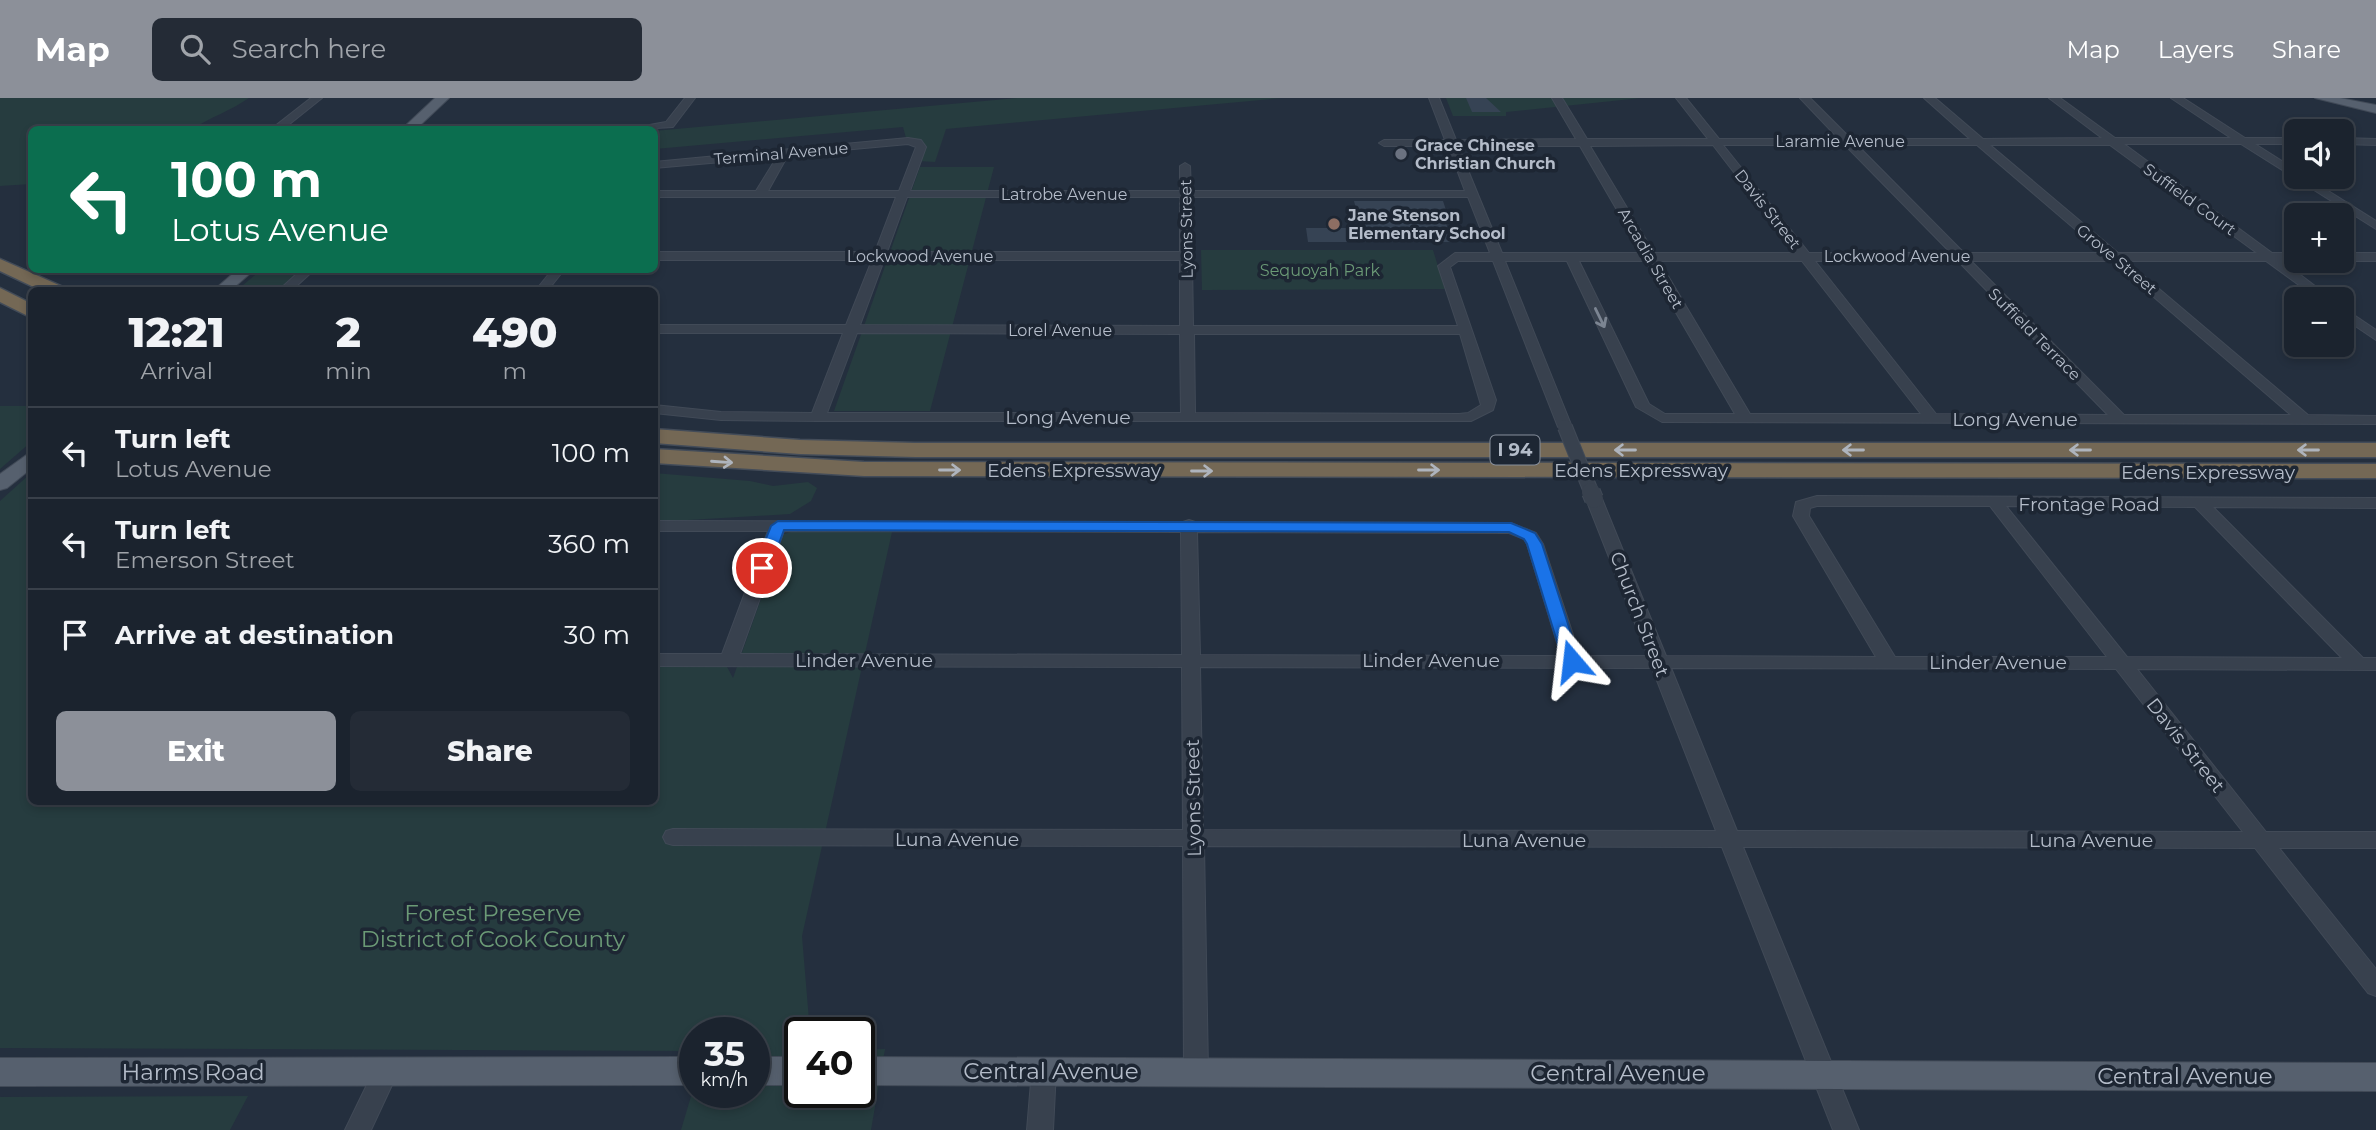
<!DOCTYPE html>
<html lang="en">
<head>
<meta charset="utf-8">
<style>
  :root { --surface:#1b232e; --page:#242b36; --text:#f1f3f6; --muted:#a0a4aa; --line:#39404a; --accent:#8c9099 }
  body { margin:0; font-family:Montserrat,sans-serif; background:var(--page); color:var(--text); height:100vh; display:flex; flex-direction:column; font-size:26px; white-space:nowrap }
  * { box-sizing:border-box; margin:0 }
  p { font-size:23px; color:var(--muted) }
  .icon { flex:none; width:38px; height:38px; fill:none; stroke:currentColor; stroke-width:2; stroke-linecap:round; stroke-linejoin:round }
  .map { position:relative; flex:1; overflow:hidden }
  .sheet { position:absolute; left:28px; top:189px; width:630px; height:518px; display:flex; flex-direction:column; background:var(--surface); border-radius:10px; box-shadow:0 4px 10px #0003,0 0 0 2px var(--line) }
  .sheet>* { flex:none }
  .banner { position:absolute; left:28px; top:28px; width:630px; height:147px; border-radius:10px; box-shadow:0 4px 10px #0003,0 0 0 2px var(--line); background:#0b6e4f; color:#fff; overflow:hidden }
  .fabs { position:absolute; left:2284px; top:21px; display:grid; gap:14px }
  .fabs a { display:grid; place-items:center; width:70px; height:70px; border-radius:10px; background:var(--surface); box-shadow:0 4px 10px #0003,0 0 0 2px var(--line); font-size:35px }
  .speed { position:absolute; left:679px; top:919px; display:flex; gap:14px; font-size:35px; font-weight:700; text-align:center }
  .speed>* { display:grid; place-content:center; width:91px; height:91px; border-radius:50%; background:var(--surface); box-shadow:0 4px 10px #0003,0 0 0 2px var(--line); line-height:1 }
  .speed small { font-size:18px; font-weight:400 }
  .speed .limit { border:4px solid #111; border-radius:10px; background:#fff; color:#111 }
  .pin { position:absolute; display:grid; place-items:center; width:60px; height:60px; color:#fff; margin:-30px; border:4px solid #fff; border-radius:50%; box-shadow:0 2px 7px #0007 }
  .me { position:absolute; width:77px; margin:-38px; rotate:343deg; stroke-linejoin:round; filter:drop-shadow(0 0 5px #0008) }
  .turn { display:flex; align-items:center; gap:24px; height:147px; padding:0 28px; font-size:32px }
  .turn .icon { width:91px; height:91px; stroke-width:2.5 }
  .turn b { display:block; font-size:49px; line-height:60px }
  .eta { display:flex; justify-content:space-evenly; align-items:center; height:119px; text-align:center }
  .eta b { font-size:42px; font-weight:800; line-height:49px }
  .primary-button { display:flex; gap:14px; margin-top:auto; padding:14px 28px }
  .primary-button a { flex:1; height:80px; border-radius:10px; background:var(--accent); color:#fff; font-size:28px; font-weight:800; line-height:80px; text-align:center }
  .primary-button a+a { background:var(--page); color:var(--text) }
  ul { padding:0; list-style:none }
  li { display:flex; align-items:center; gap:21px; height:91px; padding:0 28px; border-top:2px solid var(--line) }
  li div { flex:1 }
  li b { display:block; font-size:26px }
  li em { font-style:normal }
  header { display:flex; align-items:center; gap:42px; box-sizing:border-box; height:98px; padding:0 35px; background:var(--accent); color:#fff }
  header strong { font-size:33px }
  nav { display:flex; gap:38px; margin-inline-start:auto; font-size:24px }
  .search { width:490px; height:63px; background:var(--page); display:flex; align-items:center; gap:18px; box-sizing:border-box; padding:0 24px; border-radius:10px; color:var(--muted); font-size:26px }
  .map>svg:first-child { display:block }
  .green { fill:#263c3f }
  .building { fill:#364354 }
  .lines { fill:none; stroke-linecap:round; stroke-linejoin:round }
  .minor-casing { stroke:#414a57; stroke-width:2 }
  .major-casing { stroke:#414a57; stroke-width:2 }
  .highway-casing { stroke:#434c59; stroke-width:3 }
  .minor { fill:#38414e; fill-rule:evenodd }
  .major { fill:#56606e; fill-rule:evenodd }
  .highway { fill:#746855; fill-rule:evenodd }
  .minor-bridge-far1-casing { stroke:#414a57; stroke-width:16; stroke-linecap:butt }
  .minor-bridge-casing { stroke:#414a57; stroke-width:20; stroke-linecap:butt }
  .minor-bridge-far1 { stroke:#38414e; stroke-width:14 }
  .minor-bridge { stroke:#38414e; stroke-width:18 }
  .oneway { stroke:#7c8592 }
  .oneway2 { stroke:#aeb4bd }
  .route { fill:#1a73e8; stroke:#114b97; stroke-width:2 }
  .worship-dot { fill:#6b7280; stroke:#1d2633; stroke-width:2.5 }
  .education-dot { fill:#8d6e63; stroke:#1d2633; stroke-width:2.5 }
  .labels { text-anchor:middle; stroke-width:7; stroke-linejoin:round; paint-order:stroke }
  .far-street-label { font-size:16px; fill:#b4bcc9; stroke:#1d2633 }
  .far-poi-label { font-size:16px; font-weight:bold; fill:#b4bcc9; stroke:#1d2633; text-anchor:start }
  .far-park-label { font-size:16px; fill:#6b9a76; stroke:#1d2633 }
  .shield { fill:#1d2633; stroke:#878f9c; stroke-width:2 }
  .shield-label { font-size:18px; font-weight:bold; fill:#b4bcc9 }
  .street-label { font-size:19px; fill:#b4bcc9; stroke:#1d2633 }
  .near-park-label { font-size:23px; fill:#6b9a76; stroke:#1d2633 }
  .near-street-label { font-size:23px; fill:#b4bcc9; stroke:#1d2633 }
</style>
</head>
<body>
<header>
<strong>Map</strong>
<div class="search"><svg class="icon" aria-label="search" viewBox="0 0 24 24"><circle cx="10" cy="10" r="6"/><path d="M15 15l6 6"/></svg>Search here</div>
<nav><a>Map</a><a>Layers</a><a>Share</a></nav>
</header>
<div class="map">
<svg width="2376" height="1032" viewBox="0 0 2376 1032">
  <rect width="100%" height="100%" fill="#242f3e"/>
  <path class="green" d="M0,0h249c-19,13 -38,19 -57,31l-160,1 -1,54 -31,2z
    M1017,0h265l-336,31 -11,33 -17,-1 6,-18 -18,-5 -3,-11 -248,22 -1,-18z
    M1446,0h195l-135,14v4h-53z
    M920,69h74l-64,244h-96z
    M1201,152h232l12,39 -243,1z
    M261,172h40l-22,20h-42z
    M0,308h32l-1,36 -31,27z
    M31,375l1,329h622l1,-137h71l7,13 51,-144 10,-3 98,1 -90,404 8,96h-10v60h59v-42l26,-1 -14,81h-190l14,-47v9h59v-60h-59v19l-695,-3v-547z
    M654,375l96,8 23,5 35,-4 9,6 -6,13 -21,13 -135,8z
    M248,998l-18,34h-230v-33z"/>
  <path class="building" d="M1466,0h20l15,14h-29z
    M1354,103h89l4,12h-5l11,29h-145l-2,-14h55z"/>
  <g class="lines">
    <defs>
      <path id="minor" d="M311,0h11l-40,32h-12z
        M685,0h10l-22,29 -51,3 44,-8z
        M1429,0h10l17,42 120,-1 -24,-41h10l25,41h121l-32,-41h10l33,41h120l-39,-41h10l41,41h119l-46,-41h11l48,41 119,-1 -53,-40h11l55,40h116l-60,-40h12l62,40h51v6h-41l41,26v7h10l70,44v8l-135,-85h-117l148,109h24v8h-14l50,38h-14l-52,-38h-140l182,154 68,1v8l-714,-2 -26,-15 -69,-146h-62l67,166 -7,4 -7,-4 -65,-166h-35l-8,6 46,133 -3,10 -22,11h-653l-97,-1 -67,-7v-8l67,7 91,1 31,-80h-189v-8h192l26,-65h-218v-8h221l21,-55h-242v-6h102l21,-34 -123,11v-6l254,-24 13,2 5,7 -16,44h270v-25l5,-3 5,3 1,25h274l-17,-45h-64l-5,-3 5,-3h61zM908,46l8,3 -17,44h-131l20,-36zM1713,47l83,108h-142l-64,-107zM1723,47h122l106,108h-142zM1857,47h120l126,108h-139zM1990,47h120l147,108h-139zM1458,48h122l62,107h-140zM907,99h273v55h-293zM1191,99h277l22,56h-35l-17,13 20,60h-265zM884,162h296v66l-320,-1zM1579,163h67l89,153h-70l-16,-10zM1659,163h143l119,153h-171zM1815,163h143l150,154 -172,-1zM1971,163h141l179,154h-167zM857,235l323,1 1,79h-354zM1194,236h266l21,71 -13,8 -9,1 -264,-1z
        M2342,40l34,1v6l-34,-1z
        M2342,155h34v8h-34z
        M301,172h13l-22,20h-13z
        M552,172h12l-16,20h-12z
        M2342,209l34,23v10l-34,-23z
        M1594,396l8,5 64,157 210,1 -83,-141 3,-14 21,-6 559,2v10l-163,-1 150,151h13v12l-239,-1 129,163h110v16h-97l97,121v27l-8,-3 -113,-145 -512,-1 116,283h-26l-111,-283 -518,-1 4,225 -3,8 -9,3 -9,-3 -3,-8 -1,-225 -510,-1 -7,-2 -3,-6 3,-6 7,-2 510,1 -1,-163 -528,-1v-12h68l46,-123h-114v-10l529,1 6,-2 6,2 316,1 25,10 7,11 37,112h68l-62,-157zM1817,408h173l117,151h-212l-86,-141 1,-8zM2006,408l189,1 147,151 -215,-1zM784,433l397,1 1,123 -442,-1zM1197,434l312,1 15,6 3,5 34,112 -361,-1zM1200,569l452,1 64,163 -513,-1zM1671,570l445,1 127,163 -506,-1z
        M1044,961l9,3 3,8 -3,60h-26l5,-60 3,-8z
        M386,963l9,3 3,8 -27,58h-26l32,-66z"/>
      <path id="major" d="M435,0h14l-34,32h-14z
        M2315,0h25l36,7v8z
        M237,172h17l-23,20h-17z
        M32,353v17l-25,20 -7,2v-16z
        M695,959v28l-695,1v-28z
        M754,959h46v28h-46z
        M859,959l1517,6v28l-1517,-6z"/>
      <path id="highway" d="M0,161l61,27 2,4h-23l-40,-19z
        M0,190l32,16v14l-32,-16z
        M654,331l146,11 115,3h1461v14h-1461l-115,-3 -146,-11z
        M654,351l210,13 1512,2v14l-1512,-2 -210,-13z"/>
    </defs>
    <use href="#minor" class="minor-casing"/>
    <use href="#major" class="major-casing"/>
    <use href="#highway" class="highway-casing"/>
    <use href="#minor" class="minor"/>
    <use href="#major" class="major"/>
    <use href="#highway" class="highway"/>
    <defs>
      <path id="minor-bridge-far1" d="M1565,329l27,67"/>
      <path id="minor-bridge" d="M1591,394l3,7"/>
    </defs>
    <use href="#minor-bridge-far1" class="minor-bridge-far1-casing"/>
    <use href="#minor-bridge" class="minor-bridge-casing"/>
    <use href="#minor-bridge-far1" class="minor-bridge-far1"/>
    <use href="#minor-bridge" class="minor-bridge"/>
  </g>
  <defs><path id="oneway-shaft" d="M-6 0H5M1.5-3L5.5 0L1.5 3" fill="none" stroke-width="1.6" stroke-linecap="round" stroke-linejoin="round" transform="scale(1.75)"/></defs>
  <use class="oneway" href="#oneway-shaft" transform="translate(1600 220) rotate(64)"/>
  <g class="oneway2">
    <use href="#oneway-shaft" transform="translate(1625 352) rotate(180)"/>
    <use href="#oneway-shaft" transform="translate(1853 352) rotate(180)"/>
    <use href="#oneway-shaft" transform="translate(2080 352) rotate(180)"/>
    <use href="#oneway-shaft" transform="translate(2308 352) rotate(180)"/>
    <use href="#oneway-shaft" transform="translate(722 364) rotate(4)"/>
    <use href="#oneway-shaft" transform="translate(950 372)"/>
    <use href="#oneway-shaft" transform="translate(1429 372)"/>
    <use href="#oneway-shaft" transform="translate(1202 373)"/>
  </g>
  <path class="route" d="M778,423l733,2 24,10 7,11 38,117 -8,5 -9,-5 -36,-117 -3,-5 -15,-7 -725,-2 -14,38 -8,5 -5,-1 -3,-4 17,-42z"/>
  <circle class="worship-dot" cx="1401" cy="56" r="7"/>
  <circle class="education-dot" cx="1334" cy="126" r="7"/>
  <g class="labels">
    <g class="far-street-label">
      <text x="1840" y="49">Laramie Avenue</text>
      <text transform="translate(781 55) rotate(-5)" y="6">Terminal Avenue</text>
      <text x="1064" y="102">Latrobe Avenue</text>
      <text transform="translate(2190 101) rotate(36)" y="6">Suffield Court</text>
      <text transform="translate(1768 111) rotate(52)" y="6">Davis Street</text>
      <text transform="translate(1186 131) rotate(-91)" y="6">Lyons Street</text>
      <text x="920" y="164">Lockwood Avenue</text>
      <text x="1897" y="164">Lockwood Avenue</text>
      <text transform="translate(1651 160) rotate(60)" y="6">Arcadia Street</text>
      <text transform="translate(2117 161) rotate(40)" y="6">Grove Street</text>
      <text x="1060" y="238">Lorel Avenue</text>
      <text transform="translate(2035 236) rotate(45)" y="6">Suffield Terrace</text>
    </g>
    <g class="far-poi-label">
      <text x="1415" y="53">Grace Chinese<tspan x="1415" dy="18">Christian Church</tspan></text>
      <text x="1348" y="123">Jane Stenson<tspan x="1348" dy="18">Elementary School</tspan></text>
    </g>
    <g class="far-park-label">
      <text x="1320" y="178">Sequoyah Park</text>
    </g>
    <rect class="shield" x="1490.5" y="337.5" width="49" height="29" rx="5"/>
    <g class="shield-label">
      <text x="1515" y="358">I 94</text>
    </g>
    <g class="street-label">
      <text x="1068" y="326">Long Avenue</text>
      <text x="2015" y="328">Long Avenue</text>
      <text x="1074" y="379">Edens Expressway</text>
      <text x="1641" y="379">Edens Expressway</text>
      <text x="2208" y="381">Edens Expressway</text>
      <text x="2089" y="413">Frontage Road</text>
      <text transform="translate(1640 516) rotate(69)" y="7">Church Street</text>
      <text x="864" y="569">Linder Avenue</text>
      <text x="1431" y="569">Linder Avenue</text>
      <text x="1998" y="571">Linder Avenue</text>
      <text transform="translate(2186 647) rotate(52)" y="7">Davis Street</text>
      <text transform="translate(1193 700) rotate(-91)" y="7">Lyons Street</text>
      <text x="957" y="748">Luna Avenue</text>
      <text x="1524" y="749">Luna Avenue</text>
      <text x="2091" y="749">Luna Avenue</text>
    </g>
    <g class="near-park-label">
      <text x="493" y="823">Forest Preserve<tspan x="493" dy="26">District of Cook County</tspan></text>
    </g>
    <g class="near-street-label">
      <text x="1051" y="981">Central Avenue</text>
      <text x="193" y="982">Harms Road</text>
      <text x="1618" y="983">Central Avenue</text>
      <text x="2185" y="986">Central Avenue</text>
    </g>
  </g>
</svg>
<div class="fabs">
<a><svg class="icon" aria-label="sound" viewBox="0 0 24 24"><path d="M4 9h4l5-4v14l-5-4H4zM17 9q2 3 0 6"/></svg></a>
<a>+</a>
<a>−</a>
</div>
<div class="speed"><div>35<small>km/h</small></div><div class="limit">40</div></div>
<div class="pin" style="left:762px;top:470px;background:#d93025"><svg class="icon" aria-label="arrive" viewBox="0 0 24 24"><path d="M6 21V4h12l-3 4 3 4H6"/></svg></div>
<svg class="me" style="left:1572px;top:563px" viewBox="-20 -20 40 40"><path d="M0-17L14 15 0 8-14 15z" fill="#1a73e8" stroke="#fff" stroke-width="4"/></svg>
<div class="banner">
<div class="turn"><svg class="icon" aria-label="left" viewBox="0 0 24 24"><path d="M17 20v-9H6M10 6l-5 5 5 5"/></svg><div><b>100 m</b>Lotus Avenue</div></div>
</div>
<section class="sheet">
<div class="eta">
<div><b>12:21</b><p>Arrival</p></div>
<div><b>2</b><p>min</p></div>
<div><b>490</b><p>m</p></div>
</div>
<ul>
<li><svg class="icon" aria-label="left" viewBox="0 0 24 24"><path d="M17 20v-9H6M10 6l-5 5 5 5"/></svg><div><b>Turn left</b><p>Lotus Avenue</p></div><em>100 m</em></li>
<li><svg class="icon" aria-label="left" viewBox="0 0 24 24"><path d="M17 20v-9H6M10 6l-5 5 5 5"/></svg><div><b>Turn left</b><p>Emerson Street</p></div><em>360 m</em></li>
<li><svg class="icon" aria-label="arrive" viewBox="0 0 24 24"><path d="M6 21V4h12l-3 4 3 4H6"/></svg><div><b>Arrive at destination</b></div><em>30 m</em></li>
</ul>
<div class="primary-button"><a>Exit</a><a>Share</a></div>
</section>
</div>
</body>
</html>
